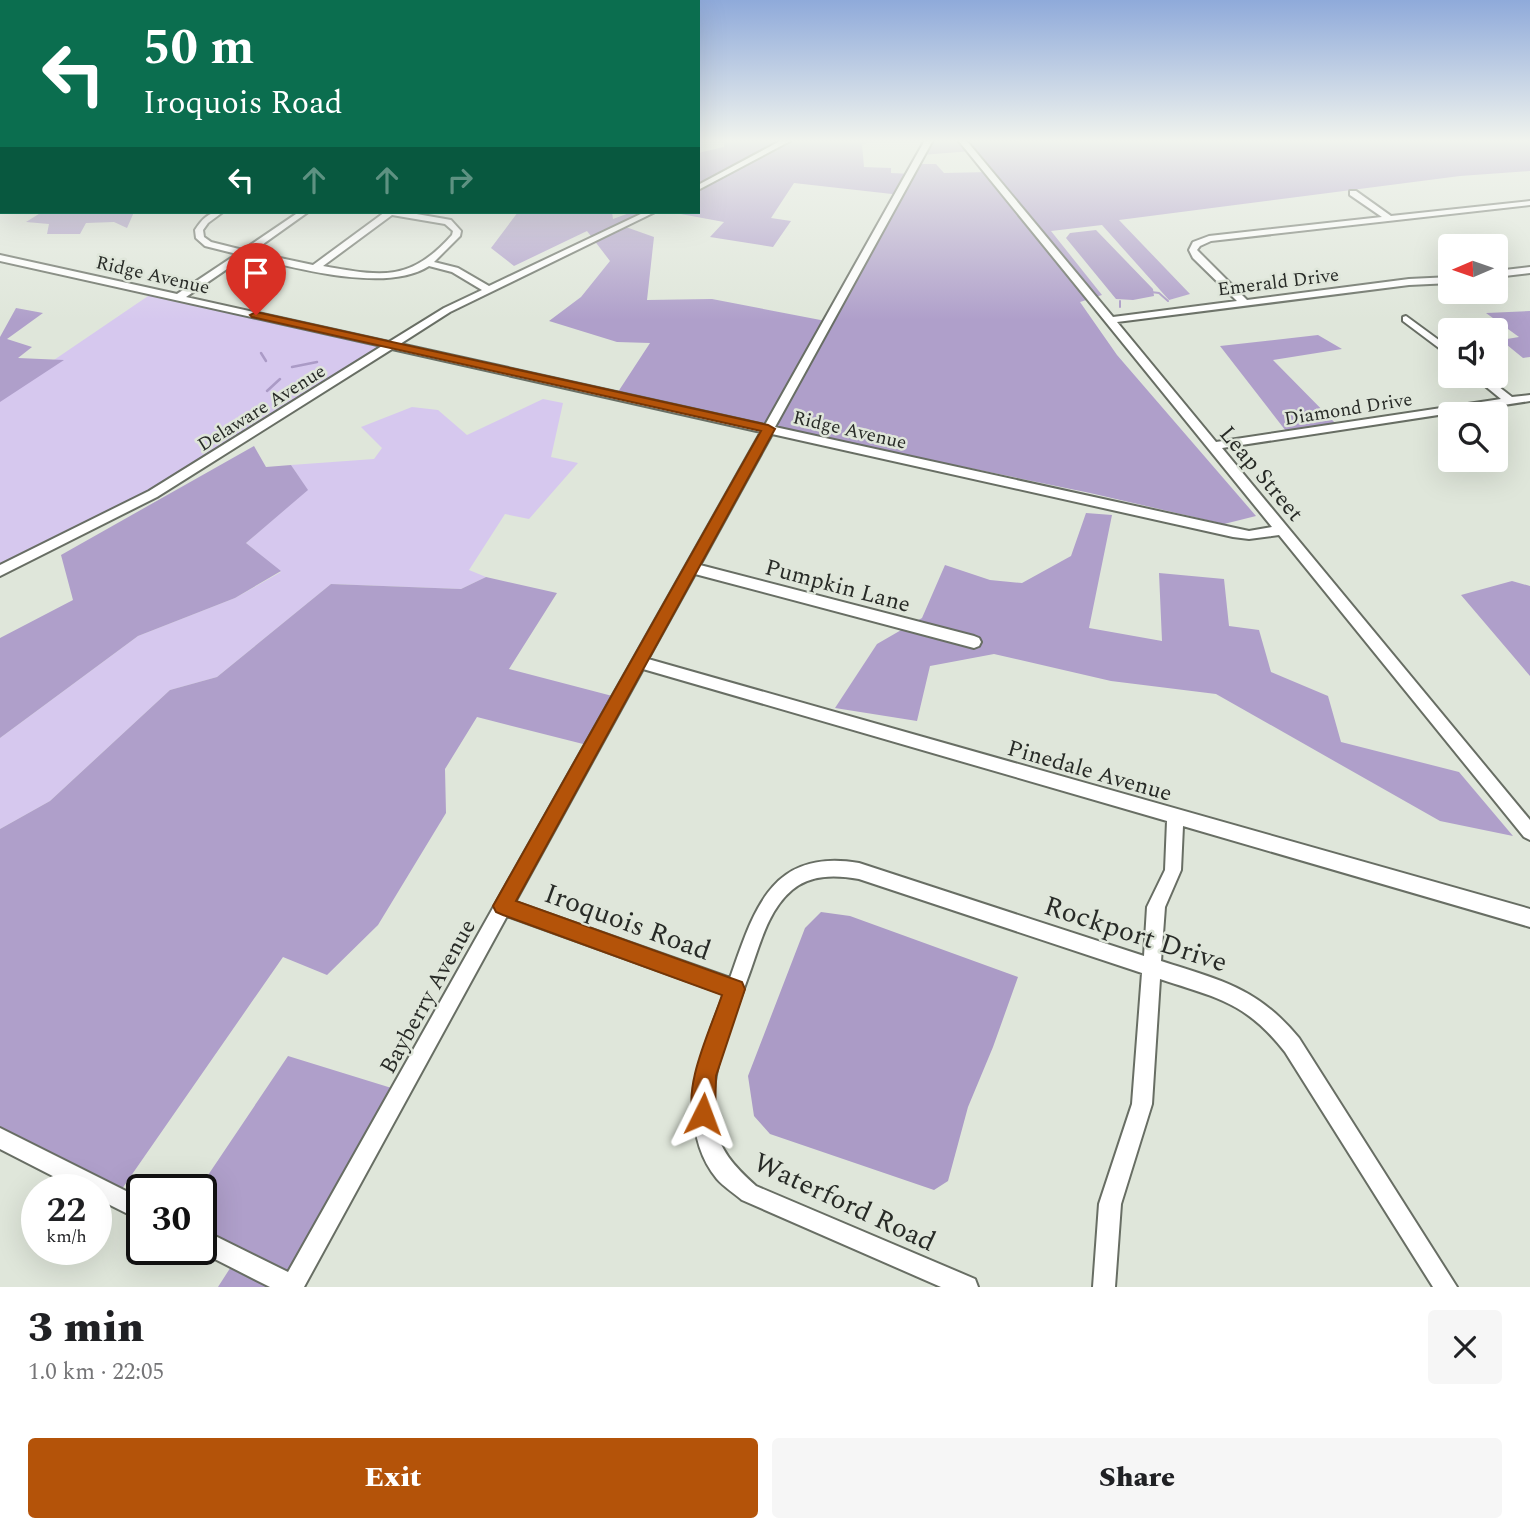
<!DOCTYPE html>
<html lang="en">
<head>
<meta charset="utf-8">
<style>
  :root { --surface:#fff; --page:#f6f6f6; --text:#202124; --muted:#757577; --accent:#b45309 }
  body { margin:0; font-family:Spectral,serif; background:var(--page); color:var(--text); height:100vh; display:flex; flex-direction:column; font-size:26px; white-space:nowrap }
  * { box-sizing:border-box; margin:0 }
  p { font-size:23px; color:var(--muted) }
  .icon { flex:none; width:38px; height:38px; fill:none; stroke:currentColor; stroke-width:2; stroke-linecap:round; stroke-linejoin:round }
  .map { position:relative; height:1287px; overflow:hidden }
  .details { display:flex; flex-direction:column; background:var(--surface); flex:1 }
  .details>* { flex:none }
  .guide { position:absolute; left:0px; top:0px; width:700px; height:214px; box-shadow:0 7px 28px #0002; background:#0b6e4f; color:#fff; overflow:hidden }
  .needle { width:46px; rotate:268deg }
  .tools { position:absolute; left:1438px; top:234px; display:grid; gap:14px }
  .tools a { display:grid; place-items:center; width:70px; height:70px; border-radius:7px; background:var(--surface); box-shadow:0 7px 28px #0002; font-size:35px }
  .speed { position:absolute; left:21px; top:1174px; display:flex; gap:14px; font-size:35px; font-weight:700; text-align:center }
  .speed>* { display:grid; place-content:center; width:91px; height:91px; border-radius:50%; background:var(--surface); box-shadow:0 7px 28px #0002; line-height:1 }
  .speed small { font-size:18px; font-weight:400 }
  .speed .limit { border:4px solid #111; border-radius:10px; background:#fff; color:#111 }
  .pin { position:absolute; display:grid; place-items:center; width:60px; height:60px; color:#fff; margin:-72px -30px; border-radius:50% 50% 50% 0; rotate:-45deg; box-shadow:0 0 7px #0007 }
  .pin .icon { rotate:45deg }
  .me { position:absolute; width:77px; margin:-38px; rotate:3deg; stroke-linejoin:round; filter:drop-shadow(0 0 5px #0008) }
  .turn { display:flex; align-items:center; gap:24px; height:147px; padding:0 28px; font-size:32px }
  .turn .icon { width:91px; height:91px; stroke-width:2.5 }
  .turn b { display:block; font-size:49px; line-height:60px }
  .lanes { display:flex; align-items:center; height:66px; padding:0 28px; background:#0003; justify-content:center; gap:35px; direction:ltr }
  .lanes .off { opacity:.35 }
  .round { display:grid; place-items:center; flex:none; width:74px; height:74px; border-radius:7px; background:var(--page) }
  .summary { display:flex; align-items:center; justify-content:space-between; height:119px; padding:0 28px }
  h1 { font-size:42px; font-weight:800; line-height:52px }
  .primary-button { display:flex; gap:14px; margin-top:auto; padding:14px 28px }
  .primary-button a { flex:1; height:80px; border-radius:7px; background:var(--accent); color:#fff; font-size:28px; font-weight:800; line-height:80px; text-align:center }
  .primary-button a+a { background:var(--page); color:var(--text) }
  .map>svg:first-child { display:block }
  .green { fill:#d6c8ee }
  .forest { fill:#af9fca }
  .water { fill:#ab9bc6 }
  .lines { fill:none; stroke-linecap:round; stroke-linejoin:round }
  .stream-far1 { stroke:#ab9bc6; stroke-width:2 }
  .stream { stroke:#ab9bc6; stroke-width:2.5 }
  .minor-casing { stroke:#686e64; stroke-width:4 }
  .minor { fill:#fff; fill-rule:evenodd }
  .route { fill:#b45309; stroke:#753606; stroke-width:2 }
  .labels { text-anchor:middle; stroke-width:5; stroke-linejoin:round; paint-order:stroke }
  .far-street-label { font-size:19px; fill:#282b27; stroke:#dfe6da }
  .street-label { font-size:23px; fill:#282b27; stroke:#dfe6da }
  .near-street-label { font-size:28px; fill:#282b27; stroke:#dfe6da }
</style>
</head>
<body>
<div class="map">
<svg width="1530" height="1287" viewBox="0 0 1530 1287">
  <rect width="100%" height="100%" fill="#dfe6da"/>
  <path class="green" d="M154,292l236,53 -237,149 -153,77v-208l48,1z
    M543,399l20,4 -12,54 27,6 -49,56 -24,-5 -36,56 17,7 -25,12 -130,-5 -114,93 -47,13 -120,111 -50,28v-91l138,-102 97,-38 46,-26 -35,-29 61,-53 -16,-25 83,-6 8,-11 -21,-21 51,-20 26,3 29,25z"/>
  <path class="forest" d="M721,140h160l-19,4 2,23 27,1v5l22,1 2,-10h21l8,9 45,-1 -17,-21 -51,4 7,-15h602v31l-70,5 -341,44 71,74 -21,6 -67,-75 -51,6 51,64 -22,7 37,53 139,161 -32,8 -134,-31 -474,-98 34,-52 -33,-1 -68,-21 32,-24 29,-36 -23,-30 -73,35 -23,-18 27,-36h94l1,7 19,-7h18l-27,14 31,11 -7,63 65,-1 119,23 70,-127 -107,-12 -23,35 20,3 -18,26 -63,-10 14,-15 -54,-10h28v-59l26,-6v-6z
    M42,212h92l-7,16 -13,-6 -28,1 -6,11h-33l2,-10 -23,-2z
    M16,308l27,5 -36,26 25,8 -14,11 46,2 -64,42v-65z
    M1530,311v46l-7,1 -22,-18 18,-3 -33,-24z
    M1318,335l24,14 -69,11 67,68 -51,7 -69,-89z
    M254,446l12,21 25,-2 17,25 -62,53 35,28 -46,27 -97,38 -138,102v-100l73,-38 -12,-45z
    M1086,513l26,2 -23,113 73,13 -3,-68 65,6 5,47 30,4 12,42 57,24 13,46 118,30 54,64 -73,-15 -224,-127 -105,-13 -117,-27 -64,12 -13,55 -82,-13 42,-64 45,-26 23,-53 45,15 32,3 49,-27z
    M486,577l71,16 -48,76 111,29 -25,49 -118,-30 -32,52 1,44 -68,112 -51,50 -44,-18 -166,239 -117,-64v-303l50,-28 120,-111 47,-13 114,-93 130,5z
    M1512,581l18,5v90l-69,-81z
    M288,1056l110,34 -104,197h-76l18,-28 -35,-18v-51h-3z"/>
  <path class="water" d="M1096,230l57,59 1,7 -21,4 -17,-1 -50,-61 4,-5z
    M821,912l29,4 168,61 -25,70 -25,60 -20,74 -14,9 -164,-56 -16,-18 -6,-40 57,-148z"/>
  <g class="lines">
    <path class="stream-far1" d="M1151,292l8,1 9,8
      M1120,301v6"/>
    <path class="stream" d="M261,353l5,8
      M292,367l25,-5
      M267,391l13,-12"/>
    <defs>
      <path id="minor" d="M782,140h10l-94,50v-5z
        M925,140h8l-158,287 474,104 23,-4 -314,-387h8l147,177 124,-16 -44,-43 -4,-8 4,-8 16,-6 173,-19 -32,-22v-4h6l35,25 139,-15v4l-319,36 -11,5 -3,4 50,50 162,-21 42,-2v6l-42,2 -292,37 99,120 285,-43 -28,-23h12l27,21 18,-2v6l-308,47 308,372v20l-6,-3 -245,-302 -30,4 -16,-2 -461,-103 -72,131 274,71 5,2 2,4 -2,4 -5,2 -279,-74 -47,85 882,250v18l-347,-101 -2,44 -16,37 -4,54c59,19 97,27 138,77l158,249h-24l-148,-235c-39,-50 -68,-54 -125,-73l-8,125 -31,100 -6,83h-22l6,-83 33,-100 10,-131 -283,-94c-23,-4 -48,-5 -67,11 -26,22 -33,59 -45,90 -15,43 -39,92 -33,140 4,30 21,47 42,66l219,93 3,8h-37l-199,-87c-8,-7 -18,-13 -25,-21 -44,-54 -15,-128 7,-185l-217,-78 -203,371h-34l-73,-37h4v-21l87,43 473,-840 -369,-83 -235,148 -157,79v-11l149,-74 233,-145 -382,-85v-6l177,39 60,-40 -32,-8 -9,-8 -1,-8c7,-11 14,-19 28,-18l-15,11 -5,7 1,7 7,5 32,8 56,-38h9l-56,40 61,13 72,-53h20l46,8 10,11 -1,5 -26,26 24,6 31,18 156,-74h10l-205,100 -50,32 365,81zM392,215l53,9 8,7 -1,4c-43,48 -71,41 -129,31zM246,256c47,11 140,38 183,10l23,6 30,18 -38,18 -55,34 -203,-45zM643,669l524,152 -2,49 -18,37 -3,49 -285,-93c-88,-15 -105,47 -129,115l-215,-76z
        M0,173h2v4h-2z
        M1530,267v6l-34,4v-6z
        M1406,316l45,33v8l-48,-36v-4z
        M0,1128l142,71v22l-46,-23v-8h-16l-80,-41z"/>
    </defs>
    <use href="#minor" class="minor-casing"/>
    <use href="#minor" class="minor"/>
  </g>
  <linearGradient id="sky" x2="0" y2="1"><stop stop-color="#8faada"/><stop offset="0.44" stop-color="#f1f4ee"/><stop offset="1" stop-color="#f1f4ee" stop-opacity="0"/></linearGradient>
  <rect width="1530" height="320" fill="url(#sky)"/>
  <path class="route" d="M256,312l512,113 7,4 -259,472 226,81 3,7 -29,87 -1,38 -4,8 -8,3 -8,-3c-14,-34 16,-93 27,-127l-219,-80 -7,-3 -3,-6 268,-475 -509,-114 -2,-2z"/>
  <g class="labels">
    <g class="far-street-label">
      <text transform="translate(153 274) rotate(13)" y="7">Ridge Avenue</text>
      <text transform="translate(1278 281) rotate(-7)" y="7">Emerald Drive</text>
      <text transform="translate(261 407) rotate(-32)" y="7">Delaware Avenue</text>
      <text transform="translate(1348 408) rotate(-9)" y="7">Diamond Drive</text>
      <text transform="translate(850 429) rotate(13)" y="7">Ridge Avenue</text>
    </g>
    <g class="street-label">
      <text transform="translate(1262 473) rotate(50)" y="8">Leap Street</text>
      <text transform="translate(838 585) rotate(15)" y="8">Pumpkin Lane</text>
      <text transform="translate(1090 770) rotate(16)" y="8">Pinedale Avenue</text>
      <text transform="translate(427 996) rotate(-61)" y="8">Bayberry Avenue</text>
    </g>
    <g class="near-street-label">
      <text transform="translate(628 921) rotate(20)" y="10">Iroquois Road</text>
      <text transform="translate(1136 933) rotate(18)" y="10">Rockport Drive</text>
      <text transform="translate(845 1201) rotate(25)" y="10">Waterford Road</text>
    </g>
  </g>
</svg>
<div class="tools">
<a><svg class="needle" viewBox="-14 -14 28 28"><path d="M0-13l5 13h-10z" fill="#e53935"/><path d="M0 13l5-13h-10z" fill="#757577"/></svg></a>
<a><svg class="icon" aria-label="sound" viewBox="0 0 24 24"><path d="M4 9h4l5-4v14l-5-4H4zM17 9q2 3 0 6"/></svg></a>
<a><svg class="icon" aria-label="search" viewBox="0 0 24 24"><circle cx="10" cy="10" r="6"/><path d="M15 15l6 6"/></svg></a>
</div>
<div class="speed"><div>22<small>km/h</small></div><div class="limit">30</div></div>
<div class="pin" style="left:256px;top:315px;background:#d93025"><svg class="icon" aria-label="arrive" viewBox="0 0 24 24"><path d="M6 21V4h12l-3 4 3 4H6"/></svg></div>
<svg class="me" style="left:703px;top:1114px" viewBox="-20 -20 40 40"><path d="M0-17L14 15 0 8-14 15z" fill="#b45309" stroke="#fff" stroke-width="4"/></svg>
<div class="guide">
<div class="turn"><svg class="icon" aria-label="left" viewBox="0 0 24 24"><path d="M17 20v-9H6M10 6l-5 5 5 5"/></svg><div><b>50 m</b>Iroquois Road</div></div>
<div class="lanes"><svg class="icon" aria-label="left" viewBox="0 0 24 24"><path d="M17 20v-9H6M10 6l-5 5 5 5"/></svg><svg class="icon off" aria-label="ahead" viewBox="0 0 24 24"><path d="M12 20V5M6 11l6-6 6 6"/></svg><svg class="icon off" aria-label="ahead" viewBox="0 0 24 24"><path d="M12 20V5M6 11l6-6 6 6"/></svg><svg class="icon off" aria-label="right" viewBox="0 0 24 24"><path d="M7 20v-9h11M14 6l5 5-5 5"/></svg></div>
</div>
</div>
<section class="details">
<div class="summary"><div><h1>3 min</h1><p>1.0 km · 22:05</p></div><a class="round"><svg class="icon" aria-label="close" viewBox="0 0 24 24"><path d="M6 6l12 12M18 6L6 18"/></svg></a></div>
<div class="primary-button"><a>Exit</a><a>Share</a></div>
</section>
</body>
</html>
